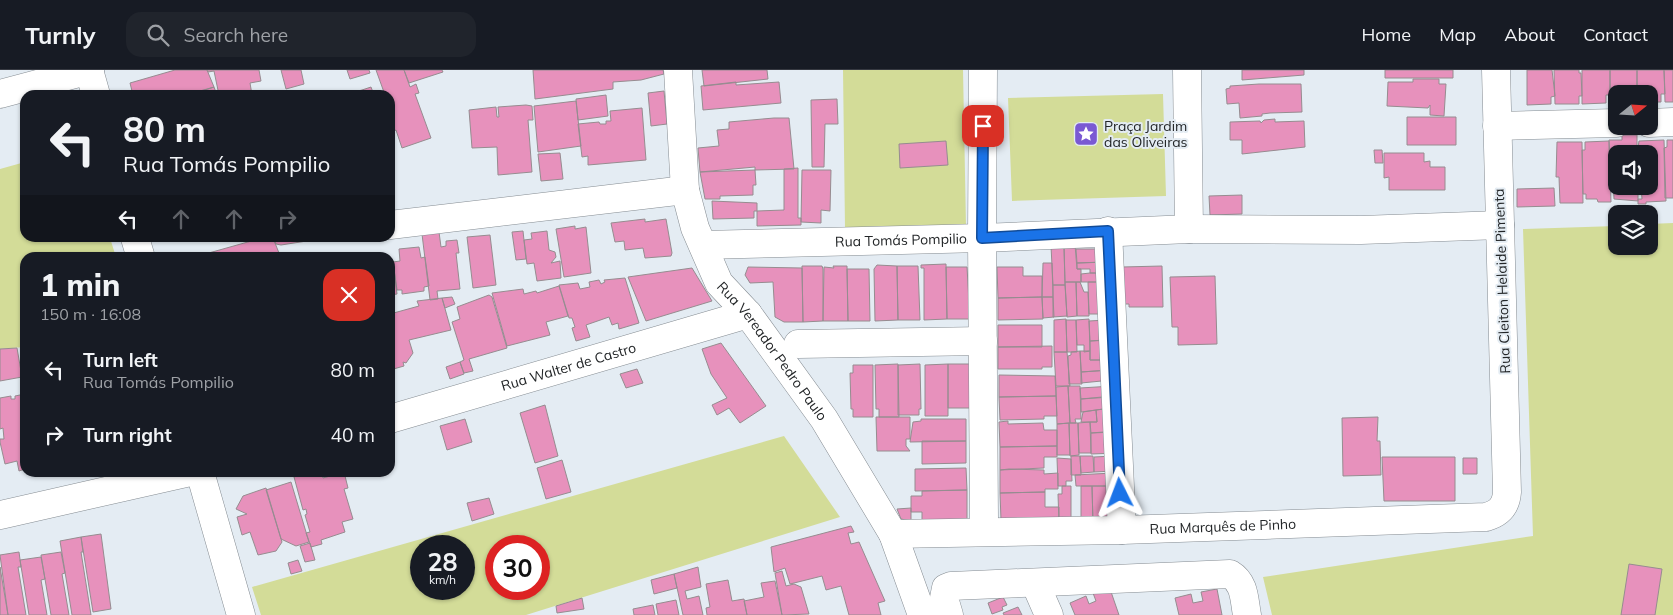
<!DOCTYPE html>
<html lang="en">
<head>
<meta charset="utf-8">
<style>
  :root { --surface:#171b24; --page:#20242c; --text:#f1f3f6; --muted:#9ea1a6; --line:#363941 }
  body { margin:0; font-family:Mulish,sans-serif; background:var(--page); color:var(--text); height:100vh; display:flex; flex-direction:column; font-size:19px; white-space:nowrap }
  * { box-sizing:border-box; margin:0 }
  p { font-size:16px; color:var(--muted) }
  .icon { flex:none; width:28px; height:28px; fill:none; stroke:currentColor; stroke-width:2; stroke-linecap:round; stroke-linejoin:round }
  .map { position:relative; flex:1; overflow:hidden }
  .panel { position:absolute; left:20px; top:182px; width:375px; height:225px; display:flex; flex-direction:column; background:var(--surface); border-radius:15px; box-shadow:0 1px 4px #0004 }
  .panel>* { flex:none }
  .banner { position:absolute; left:20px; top:20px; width:375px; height:152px; border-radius:15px; box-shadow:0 1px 4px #0004; background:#171b24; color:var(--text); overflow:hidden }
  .needle { width:32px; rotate:72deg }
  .tools { position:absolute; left:1608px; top:15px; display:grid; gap:10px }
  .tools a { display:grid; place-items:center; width:50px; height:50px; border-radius:10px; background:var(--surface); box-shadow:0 1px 4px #0004; font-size:25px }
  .speed { position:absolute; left:410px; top:465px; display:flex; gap:10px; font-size:25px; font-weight:700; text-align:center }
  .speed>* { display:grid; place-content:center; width:65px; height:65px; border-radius:50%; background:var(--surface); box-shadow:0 1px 4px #0004; line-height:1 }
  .speed small { font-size:12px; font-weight:400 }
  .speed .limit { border:8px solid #d22; background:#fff; color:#111 }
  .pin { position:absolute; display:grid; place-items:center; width:42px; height:42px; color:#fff; margin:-21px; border-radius:10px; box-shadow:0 2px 8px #0006 }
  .me { position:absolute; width:55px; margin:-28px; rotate:357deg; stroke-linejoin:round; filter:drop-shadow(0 0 4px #0008) }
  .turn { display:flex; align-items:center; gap:18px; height:105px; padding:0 20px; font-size:22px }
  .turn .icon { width:65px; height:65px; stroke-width:2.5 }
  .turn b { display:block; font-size:35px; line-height:42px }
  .lanes { display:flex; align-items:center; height:48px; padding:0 20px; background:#0003; justify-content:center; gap:25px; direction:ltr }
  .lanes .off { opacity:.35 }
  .round { display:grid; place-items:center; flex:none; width:52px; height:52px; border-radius:15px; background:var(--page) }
  .headline { display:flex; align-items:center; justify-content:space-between; height:85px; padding:0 20px }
  h1 { font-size:30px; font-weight:800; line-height:38px }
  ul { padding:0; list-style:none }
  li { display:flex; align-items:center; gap:15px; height:65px; padding:0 20px }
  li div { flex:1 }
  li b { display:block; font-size:19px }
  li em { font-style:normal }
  header { display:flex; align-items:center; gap:30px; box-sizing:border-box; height:70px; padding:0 25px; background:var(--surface); border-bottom:1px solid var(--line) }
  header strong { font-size:24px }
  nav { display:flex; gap:28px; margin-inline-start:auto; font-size:18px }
  .search { width:350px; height:45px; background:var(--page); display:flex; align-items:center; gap:12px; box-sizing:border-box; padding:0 18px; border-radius:15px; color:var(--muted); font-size:19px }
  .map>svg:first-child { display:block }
  .green { fill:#d3dc98; fill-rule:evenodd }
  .building { fill:#e791bc; stroke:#968c90 }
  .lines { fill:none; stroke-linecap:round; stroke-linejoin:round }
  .minor-casing { stroke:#858c92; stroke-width:29 }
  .minor { stroke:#fff; stroke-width:28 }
  .route-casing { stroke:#114b97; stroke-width:12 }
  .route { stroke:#1a73e8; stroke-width:9 }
  .labels { text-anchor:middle; stroke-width:4; stroke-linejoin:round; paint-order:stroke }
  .poi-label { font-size:14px; fill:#232628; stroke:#e4ecf3; text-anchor:start }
  .street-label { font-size:14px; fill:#232628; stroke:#e4ecf3 }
</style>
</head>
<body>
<header>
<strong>Turnly</strong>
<div class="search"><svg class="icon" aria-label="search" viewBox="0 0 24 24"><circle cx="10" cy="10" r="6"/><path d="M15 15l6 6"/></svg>Search here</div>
<nav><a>Home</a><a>Map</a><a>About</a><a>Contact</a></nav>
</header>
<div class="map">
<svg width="1673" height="545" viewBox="0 0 1673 545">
  <rect width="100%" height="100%" fill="#e4ecf3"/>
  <path class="green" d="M843,0h120l3,156 -121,2z
    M1163,24l3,102 -154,5 -4,-103z
    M25,92v76h85l6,19 -91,1v89l-25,2v-180z
    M1673,153v392h-401l-9,-38 270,-41 -10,-307 93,-3v20h33v-22z
    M784,366l56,81 -314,98h-265l-9,-28zM464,476v43h-43v-43zM539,476v43h-43v-43z"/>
  <path class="building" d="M175,0h32l7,17 -28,8h-53l-3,-12z
    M207,0h52l2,11 -11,2 2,12h-33l-5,-24 -6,1z
    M281,0h20l3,14 -18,5z
    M347,0h22l1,3 -20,6z
    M376,0h28l6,17 6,-3 3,9 -4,1 16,44 -29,10 -6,-18 -6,3v-38h-5z
    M404,0h38l1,2 -34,11z
    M533,0h130l1,4 -23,6 -28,2v7l-78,10z
    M702,0h65l1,9 -64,7z
    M1242,0h62v5l-62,5z
    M1385,0h68v8h-68z
    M1527,0h25l3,26 -4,1v7l-24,1z
    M1554,0h25v3h2l1,23h-3v8h-24z
    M1582,0h28v25h-4v8l-24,1z
    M1610,0h27v24h-21v9h-6z
    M1637,0h27l1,24h-4v8h-12v-8h-12z
    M1664,0h9v32h-8z
    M1413,9h26v5h7l-2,32 -14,-1v-10l-2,3 -41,-2 1,-24h25z
    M736,12v3l43,-3 2,21 -78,7 -2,-24z
    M1259,14h42l1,28 -32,1 -8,1v2l-22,2 -1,-15 -12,1 -1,-15 4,-1v-2z
    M214,17l3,8h-31l19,-5z
    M371,17l3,8h-30l18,-5z
    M664,21l3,33 -16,2 -3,-33z
    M606,25l2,21 -30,4 -2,-21z
    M837,29l1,25h-13l-1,43h-12l-1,-67z
    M576,31l5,45 -43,6 -4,-46z
    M526,35l6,1 1,14h-5l4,52 -34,3 -1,-28 -25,1 -3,-38 27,-3 1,10h2l-1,-10z
    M642,38l4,52 -58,5v-9l-6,1 -4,-33 21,-2 1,2h6v-3h5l-1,-10z
    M1407,47h49v28h-49z
    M774,48h15l5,51 -39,1v-3l-55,5 -2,-24 21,-2 -2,-16 12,-1v-7z
    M1275,49v3l29,-1 1,26 -63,7v-14h-12v-18l30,-1 1,2 3,-3z
    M1622,65h15v19h-21v32h22v15l-24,-2 -1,-23h-3l-1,-36h13z
    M1664,70l2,61 -20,1v2h-8v-5h4l-1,-13h8v-32h-12l2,-13z
    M1667,70h6v58h-8l-1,-50 3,-1z
    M946,71l2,24 -48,3 -1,-24z
    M1609,71l2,61h-13l-1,-3h-11v-5h-3l-1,-44h3v-8z
    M1557,72h25l1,61h-23l-1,-26h-3z
    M1374,80h8l1,13h-8z
    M560,83l3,26 -22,2 -3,-27z
    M1384,83h40v9l6,-1v6h15v23h-56v-13l-5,1z
    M798,98v50h3v7l-44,1v-15l27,-1v-41z
    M755,100l1,15h-3v10l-33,1v3h-15l-5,-27z
    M802,100h29l-1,41 -9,-1v13l-20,-1z
    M1554,118l1,18 -38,1v-18z
    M1242,125v19l-32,1 -1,-19z
    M712,131l45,2v8h-3v7l-41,1z
    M645,149v3l21,-3 6,34 -1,3 -26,2 -2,-10 -18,2 -1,-9 -9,1 -4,-19z
    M575,156v3l11,-2 5,46 -27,4 -8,-48z
    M523,161l3,28 -10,1 -4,-28z
    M547,161l2,19 6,2 1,5 -5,6 9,-2 1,17 -24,3 -3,-18 -7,1 -3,-24 8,-1 -1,-6z
    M439,162l2,15 5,-1v-5l11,-1 2,13h-3l4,36 -23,2 1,8 -8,1 -8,-66z
    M490,165l6,50 -23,3 -6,-51z
    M262,168h11l8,20h-90z
    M273,168h53l-45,7 -5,-1z
    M1075,175l2,24h4v13h-16l-1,-36z
    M1051,176h13l1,39h-12z
    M419,177l2,11 4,-1 4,29 -5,1v4l-22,3v-4h-5l-4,-28 7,-1 -1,-12z
    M1076,179h23l4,13 -26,1z
    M1108,192l1,11h-19v-4h-13v-6z
    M1043,193h9l1,34h-11z
    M946,194l1,55 -23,1v-52h-3v-3z
    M877,195l20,1 1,54 -23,1 -1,-52z
    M802,196h20l1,3v52l-20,1z
    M833,196h14l1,55h-25l1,-54 10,1z
    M897,196h21l2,54h-22z
    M1162,196l1,41h-34v-3h-7v-37z
    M748,197l54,1 1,54h-19l-9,-5 -2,-35 -23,1 -5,-8z
    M946,197h21l3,52h-23z
    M997,197h26v9h19v21l-44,1z
    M692,198l20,33 -66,20 -18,-44z
    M847,199h22l1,52h-22z
    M390,200h4l3,24 -7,1z
    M1090,203h12l4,9h-25v-8z
    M1215,206l2,68 -39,1v-18h-6l-2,-50z
    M625,208l14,45 -20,6 -1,-6 -6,2 -3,-8 -23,8 4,12 -14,4 -4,-13 3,-1 -3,-9h-3l-10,-33 19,-2 2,6 10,-2 -1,-5 10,-2 2,4 4,-2 -1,-2z
    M1065,212h11l1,34 -10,1z
    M1076,212h4l4,10h4l1,24h-12z
    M1088,212h13v32h-12z
    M1053,215h12l2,31 -14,1z
    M559,216l9,30 -22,6 4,13 -43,11 -15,-53 31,-4 1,5 12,-3 1,2z
    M489,225l3,2 15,51 -38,11 4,12 -9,2 -4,-11 4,-2 -12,-38 8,-3 -3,-12z
    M452,227l3,7 -10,4 -3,-10z
    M1042,227h11l1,20 -11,1z
    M1042,227l1,22 -45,1v-22z
    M442,228l9,32 -42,10 4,13 -7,10 -3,-1 1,4 -14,4v-56l29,-8 -2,-5z
    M1066,249l1,33h-13v-32z
    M1089,249l1,32 -6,1v-7h-7l-1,-25z
    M1066,250h10l1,32h-10z
    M1106,250l-2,20 -14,1 -1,-20z
    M998,255h44v22h-44z
    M1111,270v20h-21v-19z
    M721,273l45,63 -26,17 -11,-15 -12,7 -5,-10 15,-7 -16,-24 -9,-25z
    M1052,276v21h-10v2h-44v-22z
    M17,278l5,29 -22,4v-32z
    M1080,281l2,33h-13l-1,-28 3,-1v-3z
    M1080,281h10v9h19l1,10 -29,2z
    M1054,282h13l3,34h-14z
    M460,292l4,12 -14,5 -4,-12z
    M898,294l1,53h-20v-8h-3l-1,-44z
    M920,294l1,45h-2v6h-21v-50z
    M948,294h22v44h-22z
    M948,294v52h-23v-51z
    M853,295h20v52h-20v-8h-2l-1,-36h3z
    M637,299l6,14 -17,5 -6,-14z
    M1110,300l2,10 -31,3v-11z
    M999,305l56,1 1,20 -57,1z
    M1068,316l2,37 -13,1 -1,-37z
    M1068,316h12l1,33h-6l1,4h-6z
    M1113,316v10l-32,3 -1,-11z
    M25,324v75l-6,2 -2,-10 -12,3 -5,-22v-3h4l-1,-11 -3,1v-31l11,-2v3h4v-3z
    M1056,326l1,20h-13v3l-44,1 -1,-23z
    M1111,327v11l-30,4v-13z
    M545,335l13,51 -23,7 -15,-50z
    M1111,338l4,24 -24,1 -1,-11h7l-1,-12z
    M1096,340l1,12h-16l2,-10z
    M876,347h34v22h-4v7l4,5h-33z
    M1378,347l-1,24h3l1,34 -38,1 -1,-58z
    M465,349l7,23 -25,8 -7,-24z
    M921,349h45v22l-56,1 3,-20 8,-1z
    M1008,351v3l35,-1 1,7h13v16l-57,1 -1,-25z
    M1090,352l1,31h-12l-1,-30z
    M1069,353l1,32h-13v-31z
    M1069,353h9l1,32 -9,1z
    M1116,361l2,22 -27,1v-21z
    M922,371h44v22l-44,1z
    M1057,376v11h-13v11l-44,2v-23z
    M1071,386h9l1,19h-10z
    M1080,386h13l1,16 -13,1z
    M1113,386l1,15 -20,1v-15z
    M1382,387h73v44h-71z
    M1057,388l14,1 1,22h-6v5h-8z
    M1463,388h14v16h-14z
    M562,390l9,32 -25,7 -9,-31z
    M966,398l1,22 -52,1v-22z
    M1009,399l35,1v4l14,-1v16h-13v3l-45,1v-23z
    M309,402h13l1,6 21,-6 4,16 -4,1 9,30 -11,3 3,10 -24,8 1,4 -11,3 -5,-14 4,-1 -5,-17 2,-1 -1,-5 -3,1 -9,-33z
    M1113,403l1,13h-38l-1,-11z
    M291,412l18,60 -13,4 -15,-7 -15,-49z
    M1062,416h9v38h-12l-1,-30h4z
    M1081,416h11l1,38h-12z
    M1092,416h19l4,38h-22z
    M266,418l16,54 -6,9 -18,4 -8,-23 -8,3 -5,-18 10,-3 -11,-5 7,-13z
    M967,420v31l-45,1v-10h-11v-16h11v-5z
    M1045,422v15h14v13h-58l-1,-27z
    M489,428l5,16 -22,7 -5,-18z
    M911,438v13l-10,-2 -4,-10z
    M851,456l3,6 -6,1 3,11 8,-2 26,59 -7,2 3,12h-32l-8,-29 -15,4 -4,-14 -32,8 -5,-16 -11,4 -3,-25z
    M101,464l10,75 -18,3 -12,-75z
    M81,467l2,15h-2l10,63h-19l-12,-74z
    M310,473l5,17 -10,2 -5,-16z
    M19,482l2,15h-3l8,48h-18l-8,-60z
    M61,482l4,21 -3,1 7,41h-18l-10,-60z
    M41,487l4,22 -4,1 6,35h-18l-9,-55z
    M298,490l4,11 -11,3 -3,-11z
    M1629,494l33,5 -7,46h-34z
    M0,497l8,48h-8z
    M698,497l3,20 -16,4 2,8 12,-3 4,19h-20l-9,-41z
    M782,501l4,15 8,-2 7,3 8,27 -27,1 -7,-42z
    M674,504l3,14 -23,6 -3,-14z
    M728,510l4,21 12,-2 3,16h-40l-1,-7 4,-1 -4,-23z
    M775,511l7,34h-35l-3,-14 20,-4 -3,-14z
    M1109,516l10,29h-44l-5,-12 16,-7 3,8 7,-3 -3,-8z
    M1217,519l5,26h-43l-4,-17 16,-4 2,9 10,-2 -2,-9z
    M1003,527l4,8 -5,2 1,3 -11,4 -4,-11z
    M582,528l2,11 -27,4 -1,-7z
    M676,530l3,15h-21l-2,-11z
    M653,535l2,10h-21l-1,-6z
    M1018,537l4,8h-18l-1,-2z"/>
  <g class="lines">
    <defs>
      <g id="minor">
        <path d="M89,0l7,25"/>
        <path id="s1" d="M678,0l7,120 10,38 24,55 29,31 76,105 69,115 29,81"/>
        <path d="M983,0l-1,168 2,281"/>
        <path d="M0,24l90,-24"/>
        <path d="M1649,53l24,-1"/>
        <path d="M1497,56l119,-3"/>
        <path d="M390,155l295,-35"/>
        <path d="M1189,159l172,1 139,-5"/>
        <path d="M1108,161l14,299"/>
        <path d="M135,168l6,20"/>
        <path id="s2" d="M703,175l279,-7 207,-9 -2,-159"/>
        <path d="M798,274l185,-3"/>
        <path id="s3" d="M390,349l358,-105"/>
        <path d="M200,402l41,143"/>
        <path d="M0,445l190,-43"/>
        <path id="s4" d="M893,464l229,-4 364,-13c14,-4 20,-11 21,-25l-11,-422"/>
        <path d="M1035,513l14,32"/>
        <path d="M949,545l-5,-17 2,-10 5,-2 279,-12c15,9 14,25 17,41"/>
      </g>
    </defs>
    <use href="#minor" class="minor-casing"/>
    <use href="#minor" class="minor"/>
  </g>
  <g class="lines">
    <defs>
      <path id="route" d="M983,56l-1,112 126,-7 12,262"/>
    </defs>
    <use href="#route" class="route-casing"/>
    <use href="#route" class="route"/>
  </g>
  <defs>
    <symbol id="sight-square" viewBox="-11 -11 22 22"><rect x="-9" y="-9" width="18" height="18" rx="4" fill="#7a59d3" stroke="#e4ecf3"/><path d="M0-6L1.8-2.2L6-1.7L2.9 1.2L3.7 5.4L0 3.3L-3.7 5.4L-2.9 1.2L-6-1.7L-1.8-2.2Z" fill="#fff"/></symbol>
  </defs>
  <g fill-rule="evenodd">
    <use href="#sight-square" x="1072" y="50" width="28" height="28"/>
  </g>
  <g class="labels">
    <g class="poi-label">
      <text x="1104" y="61">Praça Jardim<tspan x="1104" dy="16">das Oliveiras</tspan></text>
    </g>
    <g class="street-label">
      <text dy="5" stroke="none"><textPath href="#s2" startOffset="198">Rua Tomás Pompilio</textPath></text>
      <text transform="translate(1502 211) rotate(-92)" y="5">Rua Cleiton Helaide Pimenta</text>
      <text dy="5" stroke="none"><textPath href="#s1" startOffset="306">Rua Vereador Pedro Paulo</textPath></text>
      <text dy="5" stroke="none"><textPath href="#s3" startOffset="186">Rua Walter de Castro</textPath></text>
      <text dy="5" stroke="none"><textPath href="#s4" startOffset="330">Rua Marquês de Pinho</textPath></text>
    </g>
  </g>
</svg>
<div class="tools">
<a><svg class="needle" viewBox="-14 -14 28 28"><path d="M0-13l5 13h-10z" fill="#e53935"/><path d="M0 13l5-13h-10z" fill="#9ea1a6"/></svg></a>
<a><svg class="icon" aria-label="sound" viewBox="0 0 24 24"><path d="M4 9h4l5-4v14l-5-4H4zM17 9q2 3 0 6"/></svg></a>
<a><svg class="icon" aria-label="layers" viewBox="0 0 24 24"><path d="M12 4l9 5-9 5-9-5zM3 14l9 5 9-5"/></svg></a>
</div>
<div class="speed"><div>28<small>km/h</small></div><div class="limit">30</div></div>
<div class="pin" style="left:983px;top:56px;background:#d93025"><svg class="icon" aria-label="arrive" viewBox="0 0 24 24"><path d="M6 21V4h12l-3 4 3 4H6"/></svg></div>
<svg class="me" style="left:1120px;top:423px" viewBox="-20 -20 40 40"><path d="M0-17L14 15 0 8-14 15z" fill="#1a73e8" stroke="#fff" stroke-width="4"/></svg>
<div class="banner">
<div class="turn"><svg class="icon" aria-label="left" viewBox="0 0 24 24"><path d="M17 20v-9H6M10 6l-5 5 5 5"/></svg><div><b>80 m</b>Rua Tomás Pompilio</div></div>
<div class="lanes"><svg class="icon" aria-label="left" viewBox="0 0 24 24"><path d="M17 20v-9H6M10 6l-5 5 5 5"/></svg><svg class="icon off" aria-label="ahead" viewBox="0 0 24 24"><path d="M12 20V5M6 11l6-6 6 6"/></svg><svg class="icon off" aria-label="ahead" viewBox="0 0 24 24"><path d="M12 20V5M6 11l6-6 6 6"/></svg><svg class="icon off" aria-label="right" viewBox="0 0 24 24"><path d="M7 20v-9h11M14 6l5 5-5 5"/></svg></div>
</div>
<section class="panel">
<div class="headline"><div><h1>1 min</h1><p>150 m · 16:08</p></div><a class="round" style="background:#d93025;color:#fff"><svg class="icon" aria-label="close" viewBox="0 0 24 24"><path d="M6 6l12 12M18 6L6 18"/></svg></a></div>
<ul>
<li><svg class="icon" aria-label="left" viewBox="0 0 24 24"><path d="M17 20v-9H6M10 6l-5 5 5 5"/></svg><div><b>Turn left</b><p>Rua Tomás Pompilio</p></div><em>80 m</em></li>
<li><svg class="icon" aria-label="right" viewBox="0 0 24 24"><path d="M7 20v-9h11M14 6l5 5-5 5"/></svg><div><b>Turn right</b></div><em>40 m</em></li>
</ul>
</section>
</div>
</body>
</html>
